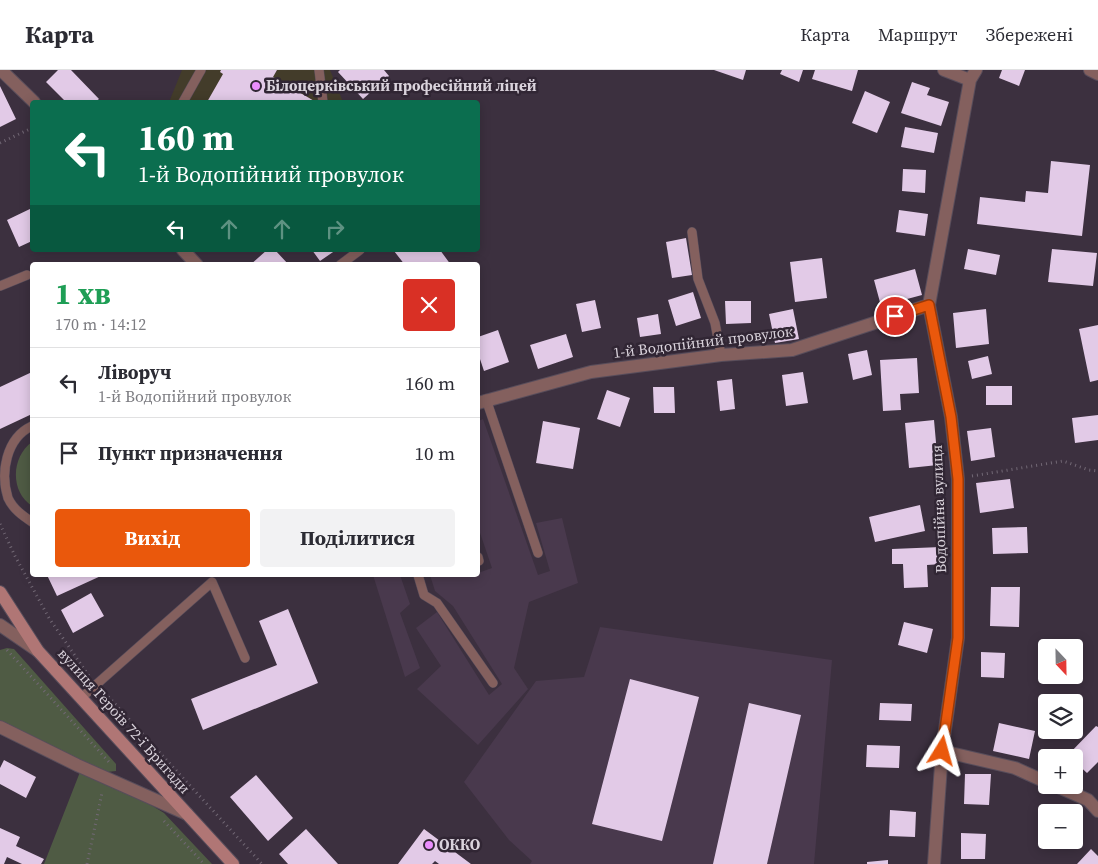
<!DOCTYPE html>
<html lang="uk">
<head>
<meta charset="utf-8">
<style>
  :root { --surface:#fff; --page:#f2f2f3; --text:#2b2b33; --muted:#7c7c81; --line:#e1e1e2; --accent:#ea580c }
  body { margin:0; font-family:"Source Serif 4",serif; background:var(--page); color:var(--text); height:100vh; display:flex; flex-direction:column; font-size:19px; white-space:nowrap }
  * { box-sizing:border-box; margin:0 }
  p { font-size:16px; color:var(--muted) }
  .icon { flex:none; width:28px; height:28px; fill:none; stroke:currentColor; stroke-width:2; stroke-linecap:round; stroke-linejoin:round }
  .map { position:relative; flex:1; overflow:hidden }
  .details { position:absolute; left:30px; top:192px; width:450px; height:315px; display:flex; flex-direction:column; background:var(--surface); border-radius:5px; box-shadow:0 2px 12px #0003 }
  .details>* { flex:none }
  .guide { position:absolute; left:30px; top:30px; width:450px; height:152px; border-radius:5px; box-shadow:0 2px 12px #0003; background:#0b6e4f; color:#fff; overflow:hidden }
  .needle { width:32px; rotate:158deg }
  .fabs { position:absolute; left:1038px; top:569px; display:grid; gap:10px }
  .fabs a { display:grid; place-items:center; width:45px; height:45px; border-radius:5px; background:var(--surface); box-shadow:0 2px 12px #0003; font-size:25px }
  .pin { position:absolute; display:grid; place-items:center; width:42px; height:42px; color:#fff; margin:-21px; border:2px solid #fff; border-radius:50%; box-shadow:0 1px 5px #0007 }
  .me { position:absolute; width:55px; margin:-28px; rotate:8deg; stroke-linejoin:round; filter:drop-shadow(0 0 4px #0008) }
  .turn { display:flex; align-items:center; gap:18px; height:105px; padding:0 25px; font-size:22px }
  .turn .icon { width:65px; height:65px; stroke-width:2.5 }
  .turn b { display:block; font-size:35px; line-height:42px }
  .lanes { display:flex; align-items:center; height:48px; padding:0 25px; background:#0003; justify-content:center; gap:25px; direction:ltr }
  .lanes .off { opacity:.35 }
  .round { display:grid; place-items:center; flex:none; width:52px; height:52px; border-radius:5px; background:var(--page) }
  .summary { display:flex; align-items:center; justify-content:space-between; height:85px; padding:0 25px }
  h1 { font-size:30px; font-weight:700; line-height:38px; color:#1e9e55 }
  .primary-button { display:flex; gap:10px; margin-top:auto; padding:10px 25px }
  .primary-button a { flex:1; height:58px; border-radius:5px; background:var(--accent); color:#fff; font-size:20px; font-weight:700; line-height:58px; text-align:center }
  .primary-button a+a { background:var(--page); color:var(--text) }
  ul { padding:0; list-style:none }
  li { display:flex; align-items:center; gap:15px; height:70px; padding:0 25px; border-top:1px solid var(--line) }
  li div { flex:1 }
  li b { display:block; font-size:19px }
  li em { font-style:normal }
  header { display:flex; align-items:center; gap:30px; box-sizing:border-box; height:70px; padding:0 25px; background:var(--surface); border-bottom:1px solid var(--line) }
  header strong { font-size:24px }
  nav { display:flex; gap:28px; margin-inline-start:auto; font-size:18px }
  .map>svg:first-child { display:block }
  .built { fill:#49394d }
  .education { fill:#433c2a }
  .green { fill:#4f5b44 }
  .building { fill:#e2cae7 }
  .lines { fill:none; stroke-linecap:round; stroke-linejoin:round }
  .service-casing { stroke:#584d5b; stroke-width:10 }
  .minor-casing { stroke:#584d5b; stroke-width:14 }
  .secondary-casing { stroke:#584d5b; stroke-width:14 }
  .path { stroke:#726875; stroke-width:3; stroke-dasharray:1 4; stroke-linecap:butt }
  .service { stroke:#84605e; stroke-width:9 }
  .minor { stroke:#84605e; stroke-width:12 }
  .secondary { stroke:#b07675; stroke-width:12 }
  .route-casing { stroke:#983908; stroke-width:12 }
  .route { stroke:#ea580c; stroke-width:9 }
  .poi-dot { fill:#ea8dfd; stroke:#312634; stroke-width:2 }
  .labels { text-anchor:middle; stroke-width:5; stroke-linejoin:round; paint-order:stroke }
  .poi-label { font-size:15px; font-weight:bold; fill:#dad3dc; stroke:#312634; text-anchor:start }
  .street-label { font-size:15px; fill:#dad3dc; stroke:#312634 }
</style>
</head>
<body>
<header>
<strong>Карта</strong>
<nav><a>Карта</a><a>Маршрут</a><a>Збережені</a></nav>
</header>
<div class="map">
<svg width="1098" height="794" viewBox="0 0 1098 794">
  <rect width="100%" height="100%" fill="#3c303f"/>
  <path class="built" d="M483,349l55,156 12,-4 -14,-48 26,-5 16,65 -49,19 -15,66 14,21 -50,56 -61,-56 24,-23 -25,-38 21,-16 52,83 13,-11 -49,-78 -18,-15 -5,-16h48v-2l14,-5 -14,-41v-106z
    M373,505h27l10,29 -10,9 20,55 -15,9z
    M600,557l232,33 -18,204h-284l2,-3 -23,-21 -45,-58 72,-101 48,-4z"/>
  <path class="education" d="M182,0h148l13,32h-174z"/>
  <path class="green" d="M32,372v64c-22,-14 -21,-49 0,-64z
    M7,578l7,1 102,115v7l-9,1 -14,-5 -93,-45v-72z
    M80,702l71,33 13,8 48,51h-168z"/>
  <path class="building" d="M58,0h13l28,29 -4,3h-29l-20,-20z
    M221,0h56l-4,7 43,25h-109l16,-28 -3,-2z
    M340,0h44l5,6 -26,23 -25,-27z
    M714,0h32l-3,10z
    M782,0h21l-4,12 -19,-8z
    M815,0h43l-6,21 -40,-12z
    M1002,0h23l-6,16 -20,-8z
    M912,12l18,6 -3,7 22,7 -8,24 -40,-13z
    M0,16l16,33 -16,8z
    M865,21l25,11 -13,31 -25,-10z
    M905,57l33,6 -4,20 -33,-6z
    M1051,91l39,4 -8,71 -105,-12 3,-27 45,5 1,-11 22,2z
    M903,99l23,1 -1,23 -23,-2z
    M32,138v33l-13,6 -12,-27z
    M899,140l29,4 -3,22 -29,-4z
    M686,168l6,37 -20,3 -6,-36z
    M968,179l32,6 -4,20 -32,-6z
    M1052,179l45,4 -4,33 -45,-4z
    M267,180h8l14,15h-39z
    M312,180h24l-16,11z
    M396,180h44l11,15h-46l-11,-14z
    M822,188l5,40 -32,4 -5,-40z
    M915,199l7,26 -41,11 -7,-26z
    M693,222l8,26 -25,8 -8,-26z
    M595,230l6,28 -19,4 -6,-28z
    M725,231h26v22l-25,1z
    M793,239l6,30 -24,4 -6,-29z
    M986,239l3,35 -33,4 -3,-35z
    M658,244l3,20 -21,3 -3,-19z
    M1098,255v55l-8,2 -11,-53z
    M498,260l11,32 -25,9 -6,-18v-16z
    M566,264l7,23 -35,12 -8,-24z
    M867,280l5,25 -19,5 -5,-26z
    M988,286l4,18 -20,5 -4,-18z
    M917,288l2,35 -19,1 1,16 -18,1 -3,-51z
    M32,302v42l-32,15v-42z
    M803,302l5,31 -22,3 -4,-31z
    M732,309l3,30 -15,2 -3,-30z
    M986,316h26v19h-26z
    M653,317h21l1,26h-21z
    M607,320l23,8 -10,29 -23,-8z
    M1098,345v25l-23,3 -3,-25z
    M934,350l4,45 -29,3 -4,-45z
    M543,351l37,7 -7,41 -37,-6z
    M991,358l4,29 -24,4 -4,-30z
    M1010,409l4,29 -34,5 -4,-30z
    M920,435l5,26 -50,11 -6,-25z
    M1027,457l1,26 -35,1 -1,-26z
    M941,477l1,17 -15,1 1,22 -24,1 -1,-24h-11v-15z
    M47,505h56l-46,21z
    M991,517h29l-1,40 -29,-1z
    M91,523l13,23 -31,17 -12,-23z
    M288,539l30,74 -115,47 -12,-31 86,-34 -18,-44z
    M904,552l29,7 -6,24 -29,-8z
    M981,582l24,1 -1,25 -23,-1z
    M630,609l69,18 -37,144 -70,-17z
    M749,633l52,12 -34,149h-54z
    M880,633l32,1 -1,17 -32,-1z
    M999,653l36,8 -6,28 -36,-8z
    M1096,656l2,1v35l-11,11 -13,-12v-3l-6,-3z
    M867,675l33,1 -1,22 -33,-1z
    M4,690l32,17 -10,21 -26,-14v-16z
    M965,704h26l-2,31 -25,-1z
    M256,705l37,43 -25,23 -38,-44z
    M890,740l26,2 -1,25 -26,-1z
    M0,758l20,9 -4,9 28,13 -3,5h-19l-15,-7 -3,7h-4z
    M306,759l32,35h-50l-9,-10z
    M424,759l47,35h-32l-4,-3 -3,3h-34z
    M961,763l25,1 -1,25h-24z
    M1091,779l7,7v8h-21z
    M888,790v4h-21v-2z"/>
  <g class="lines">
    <defs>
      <path id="service" d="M319,0l4,32
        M183,32l18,-32
        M692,162l6,47 17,44 6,32
        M340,195l20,-15
        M0,216l27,-11
        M486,329l52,154
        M32,356c-26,12 -32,47 -24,72 5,11 15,18 24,24
        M478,487l1,4
        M418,505l6,20 13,8 56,80
        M81,628l131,-116 33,76"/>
      <path id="minor" d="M1,0l33,32
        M944,0l26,10
        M1090,0l8,4
        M183,180l14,15
        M478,333l113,-31 130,-17 71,-5 137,-45
        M0,555l38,26
        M0,657l77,38 110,49
        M942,681l73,17 31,14
        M1054,715l34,15 10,11
        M934,794l8,-113 16,-113v-159l-7,-62 -22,-112 41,-225 6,-10"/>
      <path id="secondary" d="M0,522l38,59 195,213"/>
    </defs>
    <use href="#service" class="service-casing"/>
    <use href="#minor" class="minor-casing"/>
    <use href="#secondary" class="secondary-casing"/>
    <path class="path" d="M0,73l32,-15
      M972,406l91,-15 26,9 9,1
      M0,454l15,32 34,62 40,58
      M7,580l102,112
      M105,623l157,171
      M164,751l40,43
      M87,794l15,-71"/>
    <use href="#service" class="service"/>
    <use href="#minor" class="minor"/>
    <use href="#secondary" class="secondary"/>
  </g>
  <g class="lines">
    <defs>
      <path id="route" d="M895,246l34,-11 22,112 7,62v159l-16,113"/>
    </defs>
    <use href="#route" class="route-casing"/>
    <use href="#route" class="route"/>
  </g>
  <g class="poi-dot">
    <circle cx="256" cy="16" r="5"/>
    <circle cx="429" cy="775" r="5"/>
  </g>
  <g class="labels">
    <g class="poi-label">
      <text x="266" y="21">Білоцерківський професійний ліцей</text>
      <text x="439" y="780">ОККО</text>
    </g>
    <g class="street-label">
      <text transform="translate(703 272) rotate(-7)" y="5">1-й Водопійний провулок</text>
      <text transform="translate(939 439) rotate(-92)" y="5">Водопійна вулиця</text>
      <text transform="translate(124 651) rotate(48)" y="5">вулиця Героїв 72-ї Бригади</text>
    </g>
  </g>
</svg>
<div class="fabs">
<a><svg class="needle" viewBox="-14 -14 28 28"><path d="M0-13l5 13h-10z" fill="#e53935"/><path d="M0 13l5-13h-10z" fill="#7c7c81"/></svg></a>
<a><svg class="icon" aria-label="layers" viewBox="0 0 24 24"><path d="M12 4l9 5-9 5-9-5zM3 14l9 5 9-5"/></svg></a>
<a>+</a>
<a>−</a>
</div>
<div class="pin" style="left:895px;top:246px;background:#d93025"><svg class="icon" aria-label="arrive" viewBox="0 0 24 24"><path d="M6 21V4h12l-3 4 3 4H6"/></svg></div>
<svg class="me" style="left:942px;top:681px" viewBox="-20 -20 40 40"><path d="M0-17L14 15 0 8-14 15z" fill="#ea580c" stroke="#fff" stroke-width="4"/></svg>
<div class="guide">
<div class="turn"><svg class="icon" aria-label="left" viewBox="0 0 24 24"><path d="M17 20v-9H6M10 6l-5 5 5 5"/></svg><div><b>160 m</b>1-й Водопійний провулок</div></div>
<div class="lanes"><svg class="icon" aria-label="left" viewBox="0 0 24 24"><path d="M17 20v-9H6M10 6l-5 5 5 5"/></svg><svg class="icon off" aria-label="ahead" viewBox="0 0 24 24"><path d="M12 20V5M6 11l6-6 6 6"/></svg><svg class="icon off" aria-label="ahead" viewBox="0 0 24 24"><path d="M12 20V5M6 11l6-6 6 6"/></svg><svg class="icon off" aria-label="right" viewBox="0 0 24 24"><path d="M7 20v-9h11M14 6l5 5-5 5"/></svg></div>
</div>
<section class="details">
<div class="summary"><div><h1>1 хв</h1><p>170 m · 14:12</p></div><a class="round" style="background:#d93025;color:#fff"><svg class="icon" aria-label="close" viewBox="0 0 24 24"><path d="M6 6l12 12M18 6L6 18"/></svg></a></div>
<ul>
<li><svg class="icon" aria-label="left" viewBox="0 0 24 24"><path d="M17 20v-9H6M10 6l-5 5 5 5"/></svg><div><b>Ліворуч</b><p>1-й Водопійний провулок</p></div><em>160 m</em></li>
<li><svg class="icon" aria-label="arrive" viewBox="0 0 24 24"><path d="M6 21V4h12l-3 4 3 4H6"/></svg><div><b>Пункт призначення</b></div><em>10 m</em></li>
</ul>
<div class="primary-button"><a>Вихід</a><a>Поділитися</a></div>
</section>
</div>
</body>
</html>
